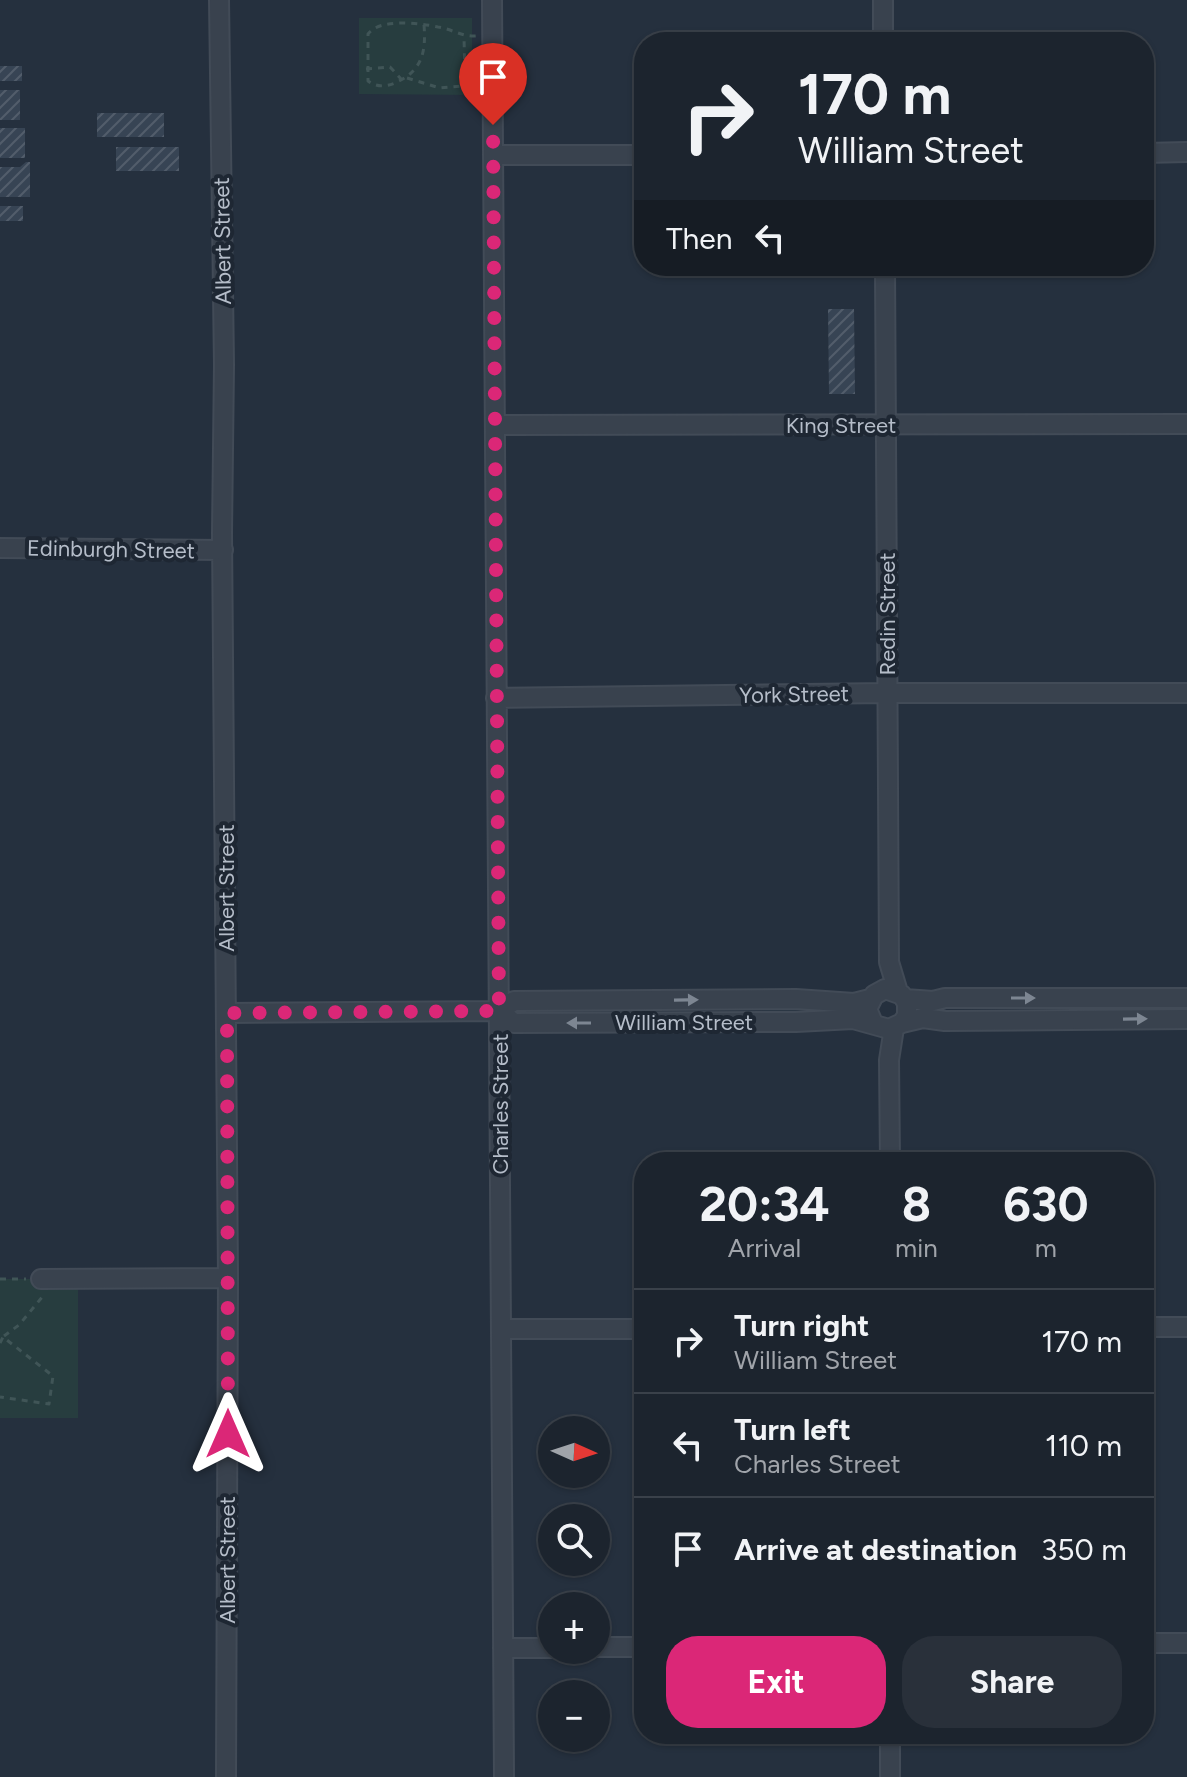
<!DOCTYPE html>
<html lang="en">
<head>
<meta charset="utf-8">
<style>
  :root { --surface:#1c242e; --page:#29303a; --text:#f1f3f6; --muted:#a0a4aa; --line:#3a414a; --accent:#db2777 }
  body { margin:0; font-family:Figtree,sans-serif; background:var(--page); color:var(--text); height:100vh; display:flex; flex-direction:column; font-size:30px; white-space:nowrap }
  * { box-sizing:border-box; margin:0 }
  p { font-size:26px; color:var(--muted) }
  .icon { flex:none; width:44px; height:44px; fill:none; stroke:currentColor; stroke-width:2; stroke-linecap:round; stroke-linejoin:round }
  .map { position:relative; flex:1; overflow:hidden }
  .panel { position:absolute; left:634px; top:1152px; width:520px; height:592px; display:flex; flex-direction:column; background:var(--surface); border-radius:32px; box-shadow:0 2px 6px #0004,0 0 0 2px var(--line) }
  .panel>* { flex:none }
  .guide { position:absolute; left:634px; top:32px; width:520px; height:244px; border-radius:32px; box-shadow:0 2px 6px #0004,0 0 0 2px var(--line); background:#1c242e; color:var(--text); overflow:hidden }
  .needle { width:52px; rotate:93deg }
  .buttons { position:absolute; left:538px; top:1416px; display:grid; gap:16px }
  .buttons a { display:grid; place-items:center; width:72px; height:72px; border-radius:50%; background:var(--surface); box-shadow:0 2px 6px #0004,0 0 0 2px var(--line); font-size:40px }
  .pin { position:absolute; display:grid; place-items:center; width:68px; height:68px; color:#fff; margin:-82px -34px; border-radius:50% 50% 50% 0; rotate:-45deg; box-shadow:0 0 8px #0007 }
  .pin .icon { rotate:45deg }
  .me { position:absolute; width:88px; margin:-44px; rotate:0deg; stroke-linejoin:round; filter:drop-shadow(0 0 6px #0008) }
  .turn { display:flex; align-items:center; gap:28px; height:168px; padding:0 32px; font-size:36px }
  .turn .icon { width:104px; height:104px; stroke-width:2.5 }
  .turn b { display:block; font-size:56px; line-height:68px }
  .then { display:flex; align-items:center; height:76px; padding:0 32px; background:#0003; gap:16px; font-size:30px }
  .eta { display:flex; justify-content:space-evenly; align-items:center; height:136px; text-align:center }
  .eta b { font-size:48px; font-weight:700; line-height:56px }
  .button { display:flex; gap:16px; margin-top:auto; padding:16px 32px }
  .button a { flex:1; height:92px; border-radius:32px; background:var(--accent); color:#fff; font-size:32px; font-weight:700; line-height:92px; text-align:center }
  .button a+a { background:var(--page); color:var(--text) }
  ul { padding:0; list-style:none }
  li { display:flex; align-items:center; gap:24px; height:104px; padding:0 32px; border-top:2px solid var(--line) }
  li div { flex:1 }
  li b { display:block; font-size:30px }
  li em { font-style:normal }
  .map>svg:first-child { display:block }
  .park { fill:#273d3f }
  .building { fill:url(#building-hatch) }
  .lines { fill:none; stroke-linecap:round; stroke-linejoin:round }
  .minor-casing { stroke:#424b57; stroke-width:22 }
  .path { stroke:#405557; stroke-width:3; stroke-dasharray:6 6; stroke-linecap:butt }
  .minor { stroke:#39424e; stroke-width:18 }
  .oneway { fill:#7d8692 }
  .route { stroke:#db2777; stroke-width:14; stroke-dasharray:0 25.2 }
  .labels { text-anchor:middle; stroke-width:8; stroke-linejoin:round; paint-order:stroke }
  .street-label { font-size:22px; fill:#b5bdc9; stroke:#1e2733 }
</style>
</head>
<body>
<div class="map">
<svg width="1187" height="1777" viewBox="0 0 1187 1777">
  <defs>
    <pattern id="building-hatch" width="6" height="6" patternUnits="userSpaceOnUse" patternTransform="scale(2)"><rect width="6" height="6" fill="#374454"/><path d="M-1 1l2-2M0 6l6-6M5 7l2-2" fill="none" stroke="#525d6b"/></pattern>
  </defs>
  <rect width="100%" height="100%" fill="#25303e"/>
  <path class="park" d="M359,18h113v77l-113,-1z
    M0,1279h78v139h-78z"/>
  <path class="building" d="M0,66h22v15h-22z
    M0,90h20v30h-20z
    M97,113h67v24h-67z
    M0,128h25v30h-25z
    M116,147h63v24h-63z
    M26,162h4v35h-30v-30h20z
    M0,206h23v15h-23z
    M828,309h26l1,85h-26z"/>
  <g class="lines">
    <defs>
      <path id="minor" d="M219,0l5,365 -2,168 6,745 -2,499
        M492,0l12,1777
        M883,0v42
        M1144,153l43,-1
        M493,155h151
        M885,266l4,696 9,30
        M495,425l692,-1
        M0,548l223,2
        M496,698l391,-5h300
        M905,999l28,2 12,-3h242
        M499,1011l15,12 282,-1 57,-3 36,10 13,-6 5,-7v-13l-5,-8 -17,-6 -11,6 -7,14 6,14
        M227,1013l272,-2 15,-10 282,-2 58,4 16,-4
        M902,1023l21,-5 22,3 242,-2
        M890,1162l-1,-102 5,-32
        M41,1279l187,-1
        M1144,1327h43
        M501,1329h143
        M1144,1643h43
        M596,1647h48
        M503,1648h49
        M890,1777v-43"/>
    </defs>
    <use href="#minor" class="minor-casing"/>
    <path class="path" d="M424,25c2,25 -1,44 -25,56 -11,6 -21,7 -31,0v-47c12,-16 51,-11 70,-7 14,2 24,10 38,9
      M366,69l24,-2 12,13
      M407,78l33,10 22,-2 3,-7 -1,-42
      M0,1279h26
      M4,1336l15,-11 24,-29
      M0,1343l3,-6 50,39 -4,28 -49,-7"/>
    <use href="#minor" class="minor"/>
  </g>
  <defs><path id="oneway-solid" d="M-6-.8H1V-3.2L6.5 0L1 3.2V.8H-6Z" transform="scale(2)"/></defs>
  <g class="oneway">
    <use href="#oneway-solid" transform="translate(1023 998)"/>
    <use href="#oneway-solid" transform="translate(686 1000) rotate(-1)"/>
    <use href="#oneway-solid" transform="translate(1135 1019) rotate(-1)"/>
    <use href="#oneway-solid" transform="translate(579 1023) rotate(180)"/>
  </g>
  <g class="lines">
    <path class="route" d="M228,1434l-1,-421 272,-2 -6,-886"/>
  </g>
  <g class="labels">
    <g class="street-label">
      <text transform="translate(222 241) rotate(-91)" y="8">Albert Street</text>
      <text x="841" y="433">King Street</text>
      <text transform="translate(111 549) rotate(1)" y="8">Edinburgh Street</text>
      <text transform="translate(887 614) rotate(-90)" y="8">Redin Street</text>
      <text transform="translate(794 694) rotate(-1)" y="8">York Street</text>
      <text transform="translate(226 888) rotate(-90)" y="8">Albert Street</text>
      <text x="684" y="1030">William Street</text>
      <text transform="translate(500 1104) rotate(-90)" y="8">Charles Street</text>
      <text transform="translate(227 1560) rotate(-90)" y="8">Albert Street</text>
    </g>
  </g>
</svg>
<div class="buttons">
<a><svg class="needle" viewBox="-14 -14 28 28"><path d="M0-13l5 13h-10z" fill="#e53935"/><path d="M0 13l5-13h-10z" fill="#a0a4aa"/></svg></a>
<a><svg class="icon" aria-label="search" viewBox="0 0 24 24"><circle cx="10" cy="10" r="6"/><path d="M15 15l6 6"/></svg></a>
<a>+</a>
<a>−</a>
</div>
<div class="pin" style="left:493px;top:125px;background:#d93025"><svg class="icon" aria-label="arrive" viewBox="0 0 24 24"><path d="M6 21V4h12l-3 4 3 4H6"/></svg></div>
<svg class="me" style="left:228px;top:1434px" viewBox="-20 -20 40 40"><path d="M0-17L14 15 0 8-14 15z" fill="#db2777" stroke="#fff" stroke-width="4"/></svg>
<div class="guide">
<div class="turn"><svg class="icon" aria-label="right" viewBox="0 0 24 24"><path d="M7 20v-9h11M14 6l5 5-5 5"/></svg><div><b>170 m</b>William Street</div></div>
<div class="then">Then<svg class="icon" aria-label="left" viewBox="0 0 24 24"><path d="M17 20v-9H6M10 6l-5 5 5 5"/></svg></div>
</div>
<section class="panel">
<div class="eta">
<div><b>20:34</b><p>Arrival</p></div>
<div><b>8</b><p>min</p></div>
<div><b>630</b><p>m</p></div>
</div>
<ul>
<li><svg class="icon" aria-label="right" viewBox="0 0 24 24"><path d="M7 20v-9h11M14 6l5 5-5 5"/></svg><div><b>Turn right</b><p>William Street</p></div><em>170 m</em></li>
<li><svg class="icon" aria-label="left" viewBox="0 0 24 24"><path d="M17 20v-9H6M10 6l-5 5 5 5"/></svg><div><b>Turn left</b><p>Charles Street</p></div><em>110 m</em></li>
<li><svg class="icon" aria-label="arrive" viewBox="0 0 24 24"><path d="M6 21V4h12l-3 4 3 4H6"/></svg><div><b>Arrive at destination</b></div><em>350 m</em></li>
</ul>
<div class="button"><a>Exit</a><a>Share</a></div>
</section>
</div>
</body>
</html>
